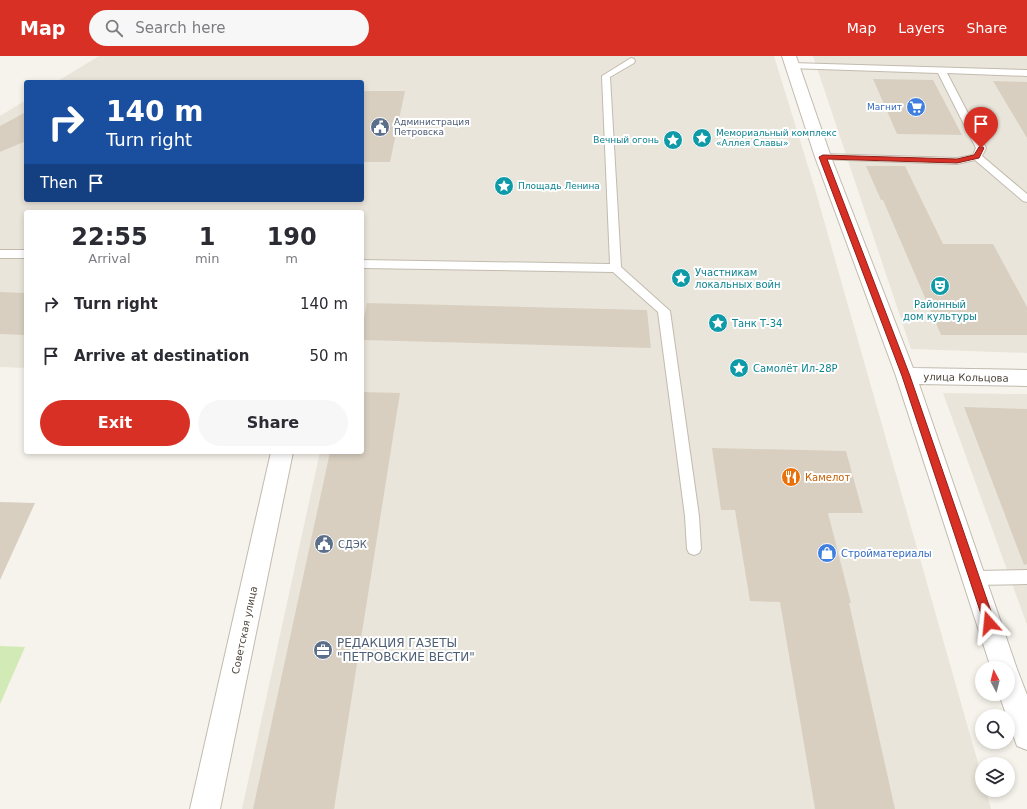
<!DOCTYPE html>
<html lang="en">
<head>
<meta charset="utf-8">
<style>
  :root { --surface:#fff; --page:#f7f7f7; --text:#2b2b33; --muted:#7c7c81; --accent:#d93025 }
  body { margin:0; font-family:"DejaVu Sans",sans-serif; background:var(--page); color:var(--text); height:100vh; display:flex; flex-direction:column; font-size:15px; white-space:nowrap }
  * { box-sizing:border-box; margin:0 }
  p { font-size:13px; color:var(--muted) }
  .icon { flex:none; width:22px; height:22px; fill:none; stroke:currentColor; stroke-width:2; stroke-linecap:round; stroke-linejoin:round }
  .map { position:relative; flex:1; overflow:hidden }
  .drawer { position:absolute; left:24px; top:154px; width:340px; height:244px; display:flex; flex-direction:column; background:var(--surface); border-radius:4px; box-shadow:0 2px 6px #0003 }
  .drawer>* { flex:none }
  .top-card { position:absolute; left:24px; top:24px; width:340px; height:122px; border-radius:4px; box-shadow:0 2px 6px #0003; background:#1a4fa0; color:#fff; overflow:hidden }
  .needle { width:26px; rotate:353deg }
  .buttons { position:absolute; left:975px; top:605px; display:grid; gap:8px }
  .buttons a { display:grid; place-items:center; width:40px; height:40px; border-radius:50%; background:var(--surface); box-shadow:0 2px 6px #0003; font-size:20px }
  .pin { position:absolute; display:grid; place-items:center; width:34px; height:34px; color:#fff; margin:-41px -17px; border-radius:50% 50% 50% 0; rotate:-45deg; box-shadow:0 0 4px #0007 }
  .pin .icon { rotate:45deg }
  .me { position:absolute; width:44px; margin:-22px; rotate:342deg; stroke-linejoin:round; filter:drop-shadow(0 0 3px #0008) }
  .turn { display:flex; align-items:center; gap:14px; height:84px; padding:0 16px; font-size:18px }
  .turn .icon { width:52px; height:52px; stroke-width:2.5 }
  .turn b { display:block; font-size:28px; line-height:34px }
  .then { display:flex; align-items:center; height:38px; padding:0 16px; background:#0003; gap:8px; font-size:15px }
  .eta { display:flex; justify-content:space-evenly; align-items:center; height:68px; text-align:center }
  .eta b { font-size:24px; font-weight:700; line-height:28px }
  .action { display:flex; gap:8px; margin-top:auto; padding:8px 16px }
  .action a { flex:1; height:46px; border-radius:24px; background:var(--accent); color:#fff; font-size:16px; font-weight:700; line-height:46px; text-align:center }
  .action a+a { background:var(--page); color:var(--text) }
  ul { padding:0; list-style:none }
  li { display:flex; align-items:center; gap:12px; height:52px; padding:0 16px }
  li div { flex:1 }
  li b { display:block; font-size:15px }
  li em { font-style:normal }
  header { display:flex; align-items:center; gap:24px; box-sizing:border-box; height:56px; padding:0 20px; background:var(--accent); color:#fff }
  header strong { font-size:19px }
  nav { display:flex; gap:22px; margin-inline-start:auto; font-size:14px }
  .search { width:280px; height:36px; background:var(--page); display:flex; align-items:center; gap:10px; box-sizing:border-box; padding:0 14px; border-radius:22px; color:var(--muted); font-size:15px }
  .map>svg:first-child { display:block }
  .residential { fill:#eae5da }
  .green { fill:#d2eab5 }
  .building { fill:#d8cfc1 }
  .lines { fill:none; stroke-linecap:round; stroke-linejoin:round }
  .service-casing { stroke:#c2bbae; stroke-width:2 }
  .minor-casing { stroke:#c2bbae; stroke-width:2 }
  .service { fill:#fff; fill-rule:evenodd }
  .minor { fill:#fff; fill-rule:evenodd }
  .route { fill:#d93025; stroke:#8d1f18 }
  .labels { text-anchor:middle; stroke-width:4; stroke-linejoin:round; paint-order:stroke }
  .far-shop-label { font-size:9px; fill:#366cbe; stroke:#fff; text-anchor:end }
  .far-service-label { font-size:9px; fill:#4e5e75; stroke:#fff; text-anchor:start }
  .far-culture-label { font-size:9px; fill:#0d838f; stroke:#fff; text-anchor:start }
  .culture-label { font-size:10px; fill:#0d838f; stroke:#fff; text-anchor:start }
  .street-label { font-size:10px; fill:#4b4439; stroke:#fff }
  .food-label { font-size:10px; fill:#c56008; stroke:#fff; text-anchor:start }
  .service-label { font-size:10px; fill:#4e5e75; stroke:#fff; text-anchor:start }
  .shop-label { font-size:10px; fill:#366cbe; stroke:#fff; text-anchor:start }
  .near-service-label { font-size:12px; fill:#4e5e75; stroke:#fff; text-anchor:start }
</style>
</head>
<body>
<header>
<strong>Map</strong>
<div class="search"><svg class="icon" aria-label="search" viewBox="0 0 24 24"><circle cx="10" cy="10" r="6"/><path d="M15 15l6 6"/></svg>Search here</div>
<nav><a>Map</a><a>Layers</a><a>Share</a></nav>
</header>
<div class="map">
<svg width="1027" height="753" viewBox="0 0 1027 753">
  <rect width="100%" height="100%" fill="#f6f3ec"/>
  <path class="residential" d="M99,0h675l41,133 167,588v13h4l5,19h-749l78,-357h42v-240h-336v156l-26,-1v-251l26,-16v100h336v-118h-306z
    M813,0h214v297l-116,-4z
    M943,337l84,1v231z"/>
  <path class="green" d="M0,590l25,1 -25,57z"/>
  <path class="building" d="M873,23l60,1 29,55 -65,-1z
    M993,25l34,1v56z
    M362,35h43l-15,71h-28z
    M26,56v29l-26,11v-26z
    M866,110h39l38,78h50l34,63v28h-86l-58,-135h-2z
    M0,236l26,1v42l-26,-1z
    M367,247l280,7 4,38 -289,-8v-13z
    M362,336l38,1 -66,416h-81l77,-357h32z
    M964,351l63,2v155l-3,1z
    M712,392l134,3 17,62h-35l23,90h-2l46,206h-80l-35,-207 -30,-1 -15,-91h-14z
    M0,446l35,1 -35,77z"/>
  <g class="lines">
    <defs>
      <path id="service" d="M631,2l3,1 1,2 -1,2 -24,14 11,190 49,44 29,205 2,33 -2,4 -5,2 -5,-2 -2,-4 -2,-33 -27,-204 -45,-40 -251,-4v-8l248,4 -8,-188z
        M792,7l235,7v6l-80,-3 39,75 -4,8 45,38v8l-4,-1 -48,-41 -18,4 -137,-5 -2,-2 5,-3 134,4 16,-3 3,-7 -38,-75 -149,-5 -1,-2 1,-2z
        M0,194h26v8h-26z
        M1027,514v14l-53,1 -5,-2 -2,-5 2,-5 5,-2z"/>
      <path id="minor" d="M782,0h14l35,101 82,211 114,2v16l-108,-2 98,285 10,26v55l-10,-4 -18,-52h9v-26h-17l-95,-292 -81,-219z
        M271,396h22l-73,357h-30z"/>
    </defs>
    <use href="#service" class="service-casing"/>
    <use href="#minor" class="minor-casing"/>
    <use href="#service" class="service"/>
    <use href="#minor" class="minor"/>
  </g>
  <path class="route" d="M981,90l3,2 -5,10 -22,5 -130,-4 83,217 85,247 -2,3 -4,2 -3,-2 -2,-3 -82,-247 -83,-219 4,-2 134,4 17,-4 5,-8z"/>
  <defs>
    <symbol id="supermarket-disc" viewBox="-11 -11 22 22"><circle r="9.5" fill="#3f7fe0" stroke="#fff"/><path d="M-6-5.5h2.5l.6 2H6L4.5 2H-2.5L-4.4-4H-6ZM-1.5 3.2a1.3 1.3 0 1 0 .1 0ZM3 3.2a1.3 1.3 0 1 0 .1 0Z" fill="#fff"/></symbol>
    <symbol id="civic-disc" viewBox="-11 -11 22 22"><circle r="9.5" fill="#5c6f8a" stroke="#fff"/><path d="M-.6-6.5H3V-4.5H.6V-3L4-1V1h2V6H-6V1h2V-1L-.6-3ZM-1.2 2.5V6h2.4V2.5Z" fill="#fff"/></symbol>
    <symbol id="sight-disc" viewBox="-11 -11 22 22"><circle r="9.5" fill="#0f9aa8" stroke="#fff"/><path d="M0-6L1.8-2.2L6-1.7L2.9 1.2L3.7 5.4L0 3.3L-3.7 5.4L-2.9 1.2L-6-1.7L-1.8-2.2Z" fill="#fff"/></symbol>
    <symbol id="theatre-disc" viewBox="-11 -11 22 22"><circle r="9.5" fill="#0f9aa8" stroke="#fff"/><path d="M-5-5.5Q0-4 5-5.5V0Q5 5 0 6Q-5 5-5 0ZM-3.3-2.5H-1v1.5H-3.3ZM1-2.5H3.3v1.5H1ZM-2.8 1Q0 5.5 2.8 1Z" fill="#fff"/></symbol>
    <symbol id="restaurant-disc" viewBox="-11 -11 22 22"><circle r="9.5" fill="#e8710a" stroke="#fff"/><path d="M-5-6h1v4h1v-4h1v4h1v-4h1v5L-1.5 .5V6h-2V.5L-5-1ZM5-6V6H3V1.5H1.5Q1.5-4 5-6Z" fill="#fff"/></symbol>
    <symbol id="shop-disc" viewBox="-11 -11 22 22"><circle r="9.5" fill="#3f7fe0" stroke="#fff"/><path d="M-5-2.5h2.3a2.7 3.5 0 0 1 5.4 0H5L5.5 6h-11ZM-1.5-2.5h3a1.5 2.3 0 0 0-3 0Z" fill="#fff"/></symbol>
    <symbol id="office-disc" viewBox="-11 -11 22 22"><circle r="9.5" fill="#5c6f8a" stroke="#fff"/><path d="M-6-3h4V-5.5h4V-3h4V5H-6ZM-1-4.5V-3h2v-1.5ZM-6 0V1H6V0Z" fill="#fff"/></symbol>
  </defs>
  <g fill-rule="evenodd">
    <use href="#supermarket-disc" x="905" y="40" width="22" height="22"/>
    <use href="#civic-disc" x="369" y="60" width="22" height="22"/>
    <use href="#sight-disc" x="691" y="71" width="22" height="22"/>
    <use href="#sight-disc" x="662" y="73" width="22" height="22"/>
    <use href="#sight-disc" x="493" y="119" width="22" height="22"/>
    <use href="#sight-disc" x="670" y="211" width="22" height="22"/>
    <use href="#theatre-disc" x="929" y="219" width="22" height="22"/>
    <use href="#sight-disc" x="707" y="256" width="22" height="22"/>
    <use href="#sight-disc" x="728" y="301" width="22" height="22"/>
    <use href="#restaurant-disc" x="780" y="410" width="22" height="22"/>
    <use href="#civic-disc" x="313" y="477" width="22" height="22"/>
    <use href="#shop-disc" x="816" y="486" width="22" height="22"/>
    <use href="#office-disc" x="312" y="583" width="22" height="22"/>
  </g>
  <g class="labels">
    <g class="far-shop-label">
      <text x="902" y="54">Магнит</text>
    </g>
    <g class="far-service-label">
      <text x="394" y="69">Администрация<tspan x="394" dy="10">Петровска</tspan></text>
    </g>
    <g class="far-culture-label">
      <text x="716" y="80">Мемориальный комплекс<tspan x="716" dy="10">«Аллея Славы»</tspan></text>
      <text x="659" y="87" text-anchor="end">Вечный огонь</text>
      <text x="518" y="133">Площадь Ленина</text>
    </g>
    <g class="culture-label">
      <text x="695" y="220">Участникам<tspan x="695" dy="12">локальных войн</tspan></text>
      <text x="940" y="252" text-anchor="middle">Районный<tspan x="940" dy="12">дом культуры</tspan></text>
      <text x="732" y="271">Танк Т-34</text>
      <text x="753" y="316">Самолёт Ил-28Р</text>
    </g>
    <g class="street-label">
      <text transform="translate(966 321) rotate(1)" y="4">улица Кольцова</text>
      <text transform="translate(244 574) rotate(-78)" y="4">Советская улица</text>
    </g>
    <g class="food-label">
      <text x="805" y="425">Камелот</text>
    </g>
    <g class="service-label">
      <text x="338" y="492">СДЭК</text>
    </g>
    <g class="shop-label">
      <text x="841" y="501">Стройматериалы</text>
    </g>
    <g class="near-service-label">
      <text x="337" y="591">РЕДАКЦИЯ ГАЗЕТЫ<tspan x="337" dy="14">"ПЕТРОВСКИЕ ВЕСТИ"</tspan></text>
    </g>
  </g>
</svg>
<div class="buttons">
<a><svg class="needle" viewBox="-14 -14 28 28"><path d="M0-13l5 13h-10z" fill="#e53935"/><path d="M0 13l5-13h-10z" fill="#7c7c81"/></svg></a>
<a><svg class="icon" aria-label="search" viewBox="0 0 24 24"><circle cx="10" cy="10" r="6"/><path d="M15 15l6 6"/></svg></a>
<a><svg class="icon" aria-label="layers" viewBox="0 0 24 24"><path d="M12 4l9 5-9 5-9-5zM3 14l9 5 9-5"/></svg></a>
</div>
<div class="pin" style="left:981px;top:92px;background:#d93025"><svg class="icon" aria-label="arrive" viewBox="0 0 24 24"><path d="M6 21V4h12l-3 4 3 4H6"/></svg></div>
<svg class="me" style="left:989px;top:567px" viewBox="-20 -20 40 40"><path d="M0-17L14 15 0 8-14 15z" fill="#d93025" stroke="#fff" stroke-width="4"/></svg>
<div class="top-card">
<div class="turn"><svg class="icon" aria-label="right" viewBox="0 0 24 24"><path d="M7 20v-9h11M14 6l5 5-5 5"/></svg><div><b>140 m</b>Turn right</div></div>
<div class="then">Then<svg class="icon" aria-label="arrive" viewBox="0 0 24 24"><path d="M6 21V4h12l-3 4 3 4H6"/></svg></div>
</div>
<section class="drawer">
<div class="eta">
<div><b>22:55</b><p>Arrival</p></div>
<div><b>1</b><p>min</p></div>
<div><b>190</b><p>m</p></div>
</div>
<ul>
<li><svg class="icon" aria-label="right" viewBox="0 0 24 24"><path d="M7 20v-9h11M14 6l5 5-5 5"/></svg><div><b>Turn right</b></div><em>140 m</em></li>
<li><svg class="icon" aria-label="arrive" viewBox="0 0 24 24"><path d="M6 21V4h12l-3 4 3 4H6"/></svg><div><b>Arrive at destination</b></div><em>50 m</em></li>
</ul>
<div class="action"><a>Exit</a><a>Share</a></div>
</section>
</div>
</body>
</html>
